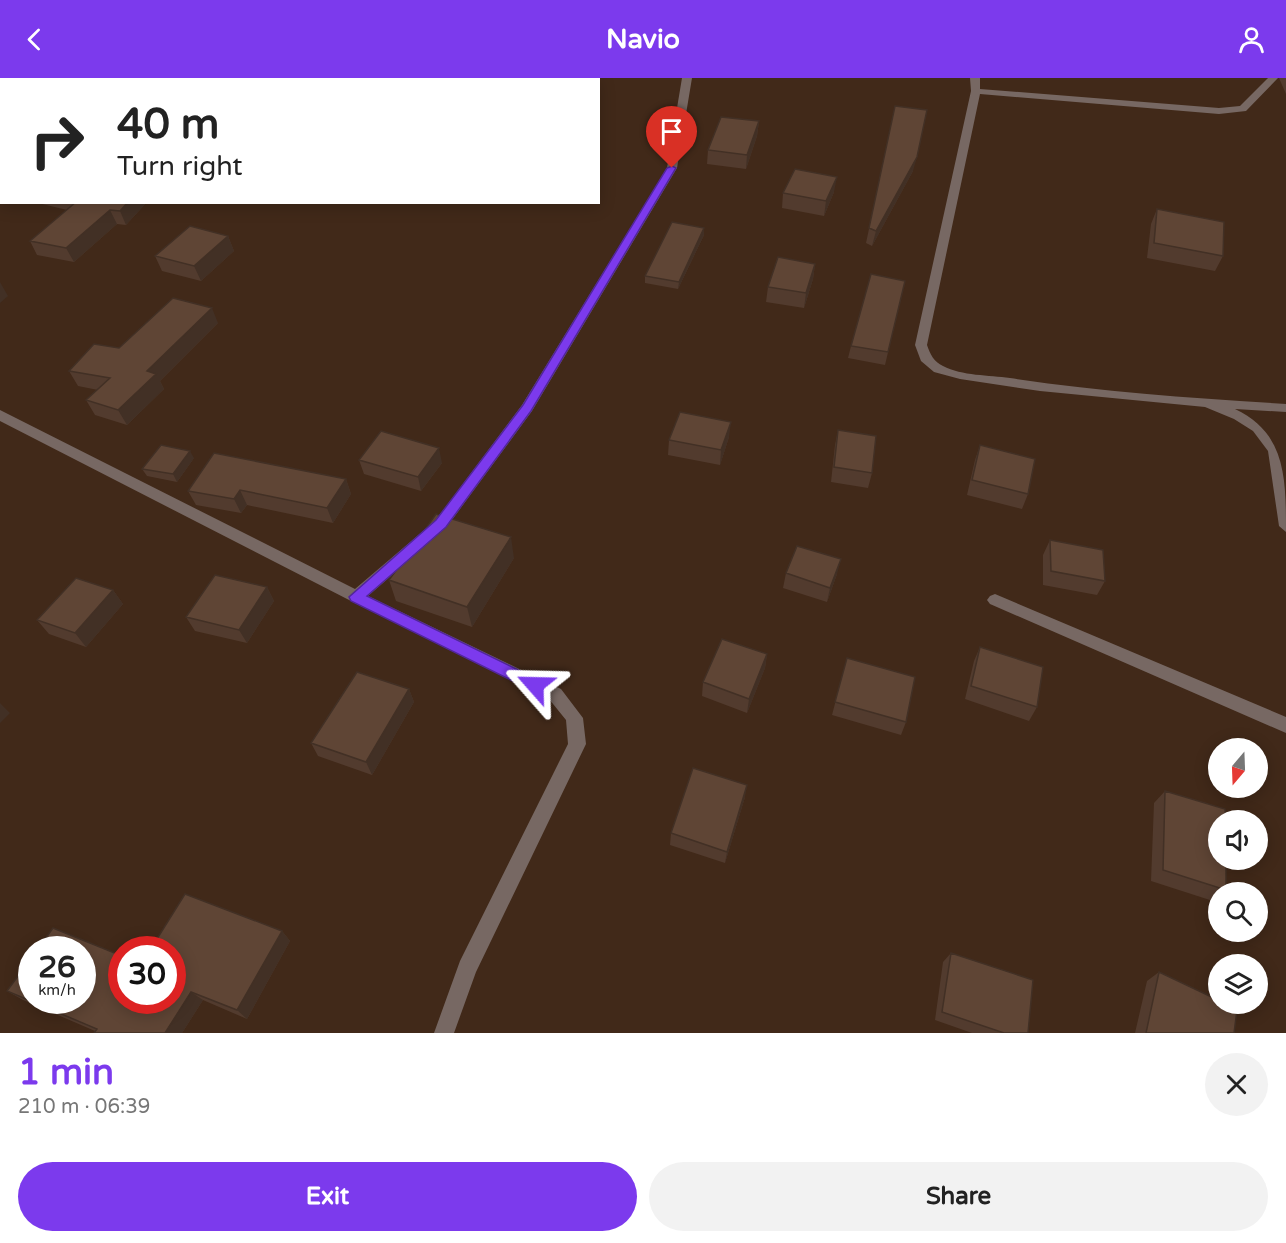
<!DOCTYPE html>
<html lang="en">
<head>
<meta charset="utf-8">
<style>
  :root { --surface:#fff; --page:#f2f2f2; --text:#222; --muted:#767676; --accent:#7c3aed }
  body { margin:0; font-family:"Varela Round",sans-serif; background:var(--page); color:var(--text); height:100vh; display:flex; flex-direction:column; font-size:22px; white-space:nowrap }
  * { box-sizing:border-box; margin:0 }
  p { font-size:20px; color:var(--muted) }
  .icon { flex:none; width:33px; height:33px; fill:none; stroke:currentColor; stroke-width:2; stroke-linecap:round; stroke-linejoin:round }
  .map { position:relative; height:955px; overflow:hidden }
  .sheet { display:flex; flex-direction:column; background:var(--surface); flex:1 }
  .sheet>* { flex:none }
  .banner { position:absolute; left:0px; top:0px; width:600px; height:126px; box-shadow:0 3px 15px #0003; background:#fff; color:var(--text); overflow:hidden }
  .needle { width:39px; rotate:199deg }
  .fabs { position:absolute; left:1208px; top:660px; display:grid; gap:12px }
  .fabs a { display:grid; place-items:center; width:60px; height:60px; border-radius:50%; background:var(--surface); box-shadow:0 3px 15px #0003; font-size:30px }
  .speed { position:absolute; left:18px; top:858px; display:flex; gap:12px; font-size:30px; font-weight:700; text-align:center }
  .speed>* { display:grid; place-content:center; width:78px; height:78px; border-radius:50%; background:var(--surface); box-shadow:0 3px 15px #0003; line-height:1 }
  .speed small { font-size:15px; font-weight:400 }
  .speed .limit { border:9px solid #d22; background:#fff; color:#111 }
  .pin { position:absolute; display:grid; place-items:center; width:51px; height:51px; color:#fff; margin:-62px -26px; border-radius:50% 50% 50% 0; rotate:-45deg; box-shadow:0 0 6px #0007 }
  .pin .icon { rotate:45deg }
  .me { position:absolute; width:66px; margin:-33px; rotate:295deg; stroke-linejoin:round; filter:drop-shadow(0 0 4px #0008) }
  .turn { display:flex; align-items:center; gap:21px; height:126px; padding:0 18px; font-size:27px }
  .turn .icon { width:78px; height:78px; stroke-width:2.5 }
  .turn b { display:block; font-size:42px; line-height:51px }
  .round { display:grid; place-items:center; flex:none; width:63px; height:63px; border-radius:32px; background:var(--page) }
  .headline { display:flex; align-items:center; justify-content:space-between; height:102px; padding:0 18px }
  h1 { font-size:36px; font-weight:800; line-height:45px; color:var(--accent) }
  .cta { display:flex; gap:12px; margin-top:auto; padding:12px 18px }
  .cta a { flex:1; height:69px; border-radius:36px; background:var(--accent); color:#fff; font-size:24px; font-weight:800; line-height:69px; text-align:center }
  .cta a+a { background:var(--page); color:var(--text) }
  header { display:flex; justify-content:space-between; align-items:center; height:78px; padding:0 18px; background:var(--accent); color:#fff; font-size:27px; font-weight:800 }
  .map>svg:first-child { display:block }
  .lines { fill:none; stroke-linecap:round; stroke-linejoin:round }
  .minor { fill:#776863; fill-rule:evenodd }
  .wall { fill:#523b2e }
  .shaded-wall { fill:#423025 }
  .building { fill:#5f4535; stroke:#423025; stroke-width:1.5 }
  .route { fill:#7c3aed; stroke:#51269a; stroke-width:1.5 }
</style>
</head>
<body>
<header><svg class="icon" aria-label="back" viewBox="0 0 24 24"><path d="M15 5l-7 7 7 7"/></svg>Navio<svg class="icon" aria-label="person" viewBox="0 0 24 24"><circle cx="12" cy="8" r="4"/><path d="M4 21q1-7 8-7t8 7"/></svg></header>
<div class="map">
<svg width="1286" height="955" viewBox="0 0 1286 955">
  <rect width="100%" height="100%" fill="#412919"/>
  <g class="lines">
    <path class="minor" d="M682,0h10l-15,90 -145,243 -86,117 -78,68 193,93 22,29 3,26 -110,228 -22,61h-20l26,-72 108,-217 -2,-24 -17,-21 -198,-98 -351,-180v-11l355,179 81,-69 86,-115 145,-237z
      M970,0h10v11l239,19 21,-2 28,-28h10l-32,33 -27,3 -239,-20 -53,251c3,9 7,17 16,21 19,10 46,9 67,12 92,14 184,20 276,26v8l-51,-3c51,24 51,69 51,123l-7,-6 -11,-75 -15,-20 -19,-12 -29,-12 -165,-16 -80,-12 -26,-7 -13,-11 -6,-16 56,-254z
      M995,516l291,123v16l-296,-129 -3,-4 3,-4z"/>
  </g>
  <path class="wall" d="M0,0h202l1,2h-201v115h-2z
    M1279,0h7v16z
    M895,28l18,65 -41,75 -6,-3z
    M759,43l-2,15 -11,33 -39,-5 1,-14z
    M834,114l-10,24 -42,-8 1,-15z
    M34,124h113l-21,23 -9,-1 -43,38 -37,-7 -7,-14 37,-31z
    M1157,131l66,47 -8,15 -68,-13 4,-34z
    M704,150v7l-26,54 -33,-6v-7z
    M228,158l6,15 -33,30 -39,-10 -7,-15z
    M815,186l-2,15 -9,29 -38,-6 2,-15z
    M905,203l-20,84 -37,-7 3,-12z
    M218,245l-58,58 4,8 -37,36 -32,-10 -9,-15 12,-10 -20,-4 -9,-15 50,-23z
    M838,352l34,43 -4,15 -37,-6 4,-37z
    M729,359l-9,28 -52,-10 1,-15z
    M980,367l48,49 -6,15 -55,-14 8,-35z
    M194,380l-17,24 -30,-6 -5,-7z
    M359,382l83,3 -21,28 -57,-17z
    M346,401l5,15 -18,29 -86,-18 -6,8 -45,-8 -8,-14z
    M1050,462l55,41 -8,14 -54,-10v-30z
    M514,480l-42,69 -76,-26 -7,-21z
    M786,495l51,1 -10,28 -44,-14z
    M267,509l7,14 -27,42 -52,-12 -9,-14z
    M113,512l10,14 -37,43 -37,-13 -12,-14z
    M980,569l57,60 -8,14 -64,-22 9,-38z
    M767,576l-2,14 -18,45 -45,-17 1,-14z
    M847,580l59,64 -5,13 -69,-20z
    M409,611l5,13 -42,73 -54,-19 -7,-13z
    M1165,713l61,99 -3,2h-5v5l-5,4 -62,-20 3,-78z
    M745,719l-20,66 -55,-18 1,-12z
    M282,853l8,10 -43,78 -44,-19 -21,33h-88l1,-2 -72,-31 -16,-9 115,9z
    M951,875l77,80h-56l-37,-13 8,-58z
    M1159,894l75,61h-99l12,-52z"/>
  <path class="shaded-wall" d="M185,0h17l1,2h-19z
    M427,0h14l-2,2h-13z
    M759,43l-2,15 -11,33 1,-14z
    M917,79l-4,14 -41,75 4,-15z
    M837,99l-3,15 -10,24 2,-15z
    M128,124h19l-21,23 -6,-14z
    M110,132l7,14 -43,38 -8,-14z
    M704,150v7l-26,54 1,-7z
    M228,158l6,15 -33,30 -7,-15z
    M815,186l-2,15 -9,29 2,-15z
    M0,204l8,14 -8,7z
    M212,230l6,15 -58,58 4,8 -37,36 -9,-15 29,-39z
    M731,344l-2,15 -9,28 1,-15z
    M439,370l3,15 -21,28 -3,-14z
    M190,373l4,7 -17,24 -4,-8z
    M346,401l5,15 -18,29 -6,-15z
    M240,412l7,15 -6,8 -7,-14z
    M511,459l3,21 -42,69 -5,-20z
    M841,481l-4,15 -10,28 3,-14z
    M267,509l7,14 -27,42 -8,-13z
    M113,512l10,14 -37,43 -11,-14z
    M767,576l-2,14 -18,45 2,-14z
    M409,611l5,13 -42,73 -6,-13z
    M0,625l10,10 -10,10z
    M747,707l-2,12 -20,66 2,-11z
    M282,853l8,10 -43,78 -10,-9z
    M191,914l12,8 -21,33h-17z"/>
  <path class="building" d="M0,0h185l-1,2h-182v103h-2z
    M400,0h27l-1,2h-27z
    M895,28l32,4 -10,47 -41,74 -7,-3z
    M721,39l38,4 -12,34 -39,-5z
    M795,91l42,8 -11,24 -43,-8z
    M76,124h52l-8,9 -10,-1 -44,38 -36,-7z
    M1157,131l67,13 -1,34 -69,-13z
    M672,144l32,6 -25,54 -34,-6z
    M190,148l38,10 -34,30 -39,-10z
    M778,179l37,7 -9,29 -38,-6z
    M871,196l34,7 -17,71 -37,-6z
    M173,220l39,10 -65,63 9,3 -38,36 -32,-10 24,-22 -41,-7 25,-27 25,4z
    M680,334l51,10 -10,28 -52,-10z
    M838,352l38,6 -4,37 -38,-6z
    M381,353l58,17 -21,29 -59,-17z
    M161,367l29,6 -17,23 -31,-5z
    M980,367l55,14 -7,35 -56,-14z
    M214,375l132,26 -19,29 -87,-18 -6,9 -46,-8z
    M436,436l75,23 -44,70 -78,-27z
    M1050,462l53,10 2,31 -54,-10z
    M797,468l44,13 -11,29 -44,-15z
    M215,497l52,12 -28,43 -53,-13z
    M76,500l37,12 -38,43 -38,-13z
    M722,561l45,15 -18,45 -46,-17z
    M980,569l63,20 -6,40 -66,-21z
    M847,580l68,19 -9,45 -71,-20z
    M357,594l52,17 -43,73 -55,-19z
    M693,690l54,17 -20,67 -56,-19z
    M1165,713l60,18 1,11h-8v40h8v30l-63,-20z
    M185,816l97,37 -45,79 -46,-18 -26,41h-71l3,-4 -90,-38 25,-34v43h50v-50h-45l16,-22 69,28v44h50v-50h-22z
    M951,875l82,27 -5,53h-24l-62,-21z
    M1159,894l59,28v4h6l13,6 -3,23h-88z"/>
  <path class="route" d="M672,88l4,2 -145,243 -85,116 -79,69 174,85 2,4 -2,5 -6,2 -184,-91 -2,-4 87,-77 87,-115 144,-237z"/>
</svg>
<div class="fabs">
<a><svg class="needle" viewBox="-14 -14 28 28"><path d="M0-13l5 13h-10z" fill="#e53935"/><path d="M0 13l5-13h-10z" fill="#767676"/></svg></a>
<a><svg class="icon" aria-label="sound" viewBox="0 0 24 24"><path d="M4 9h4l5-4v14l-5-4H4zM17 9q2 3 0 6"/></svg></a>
<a><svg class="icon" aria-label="search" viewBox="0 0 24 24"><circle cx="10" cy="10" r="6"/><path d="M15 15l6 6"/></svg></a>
<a><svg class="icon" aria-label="layers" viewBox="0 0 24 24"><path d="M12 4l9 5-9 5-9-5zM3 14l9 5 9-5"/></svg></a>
</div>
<div class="speed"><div>26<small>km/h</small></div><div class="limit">30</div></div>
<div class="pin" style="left:672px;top:90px;background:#d93025"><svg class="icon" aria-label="arrive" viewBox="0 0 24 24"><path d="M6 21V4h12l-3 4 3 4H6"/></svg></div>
<svg class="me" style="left:535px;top:607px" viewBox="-20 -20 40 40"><path d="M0-17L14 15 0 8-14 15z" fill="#7c3aed" stroke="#fff" stroke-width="4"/></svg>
<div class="banner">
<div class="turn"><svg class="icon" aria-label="right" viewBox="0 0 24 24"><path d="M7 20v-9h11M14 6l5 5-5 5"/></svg><div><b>40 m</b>Turn right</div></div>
</div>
</div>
<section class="sheet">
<div class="headline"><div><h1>1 min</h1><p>210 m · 06:39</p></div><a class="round"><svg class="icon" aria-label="close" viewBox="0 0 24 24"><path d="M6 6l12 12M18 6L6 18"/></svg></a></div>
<div class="cta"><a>Exit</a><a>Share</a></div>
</section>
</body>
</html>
